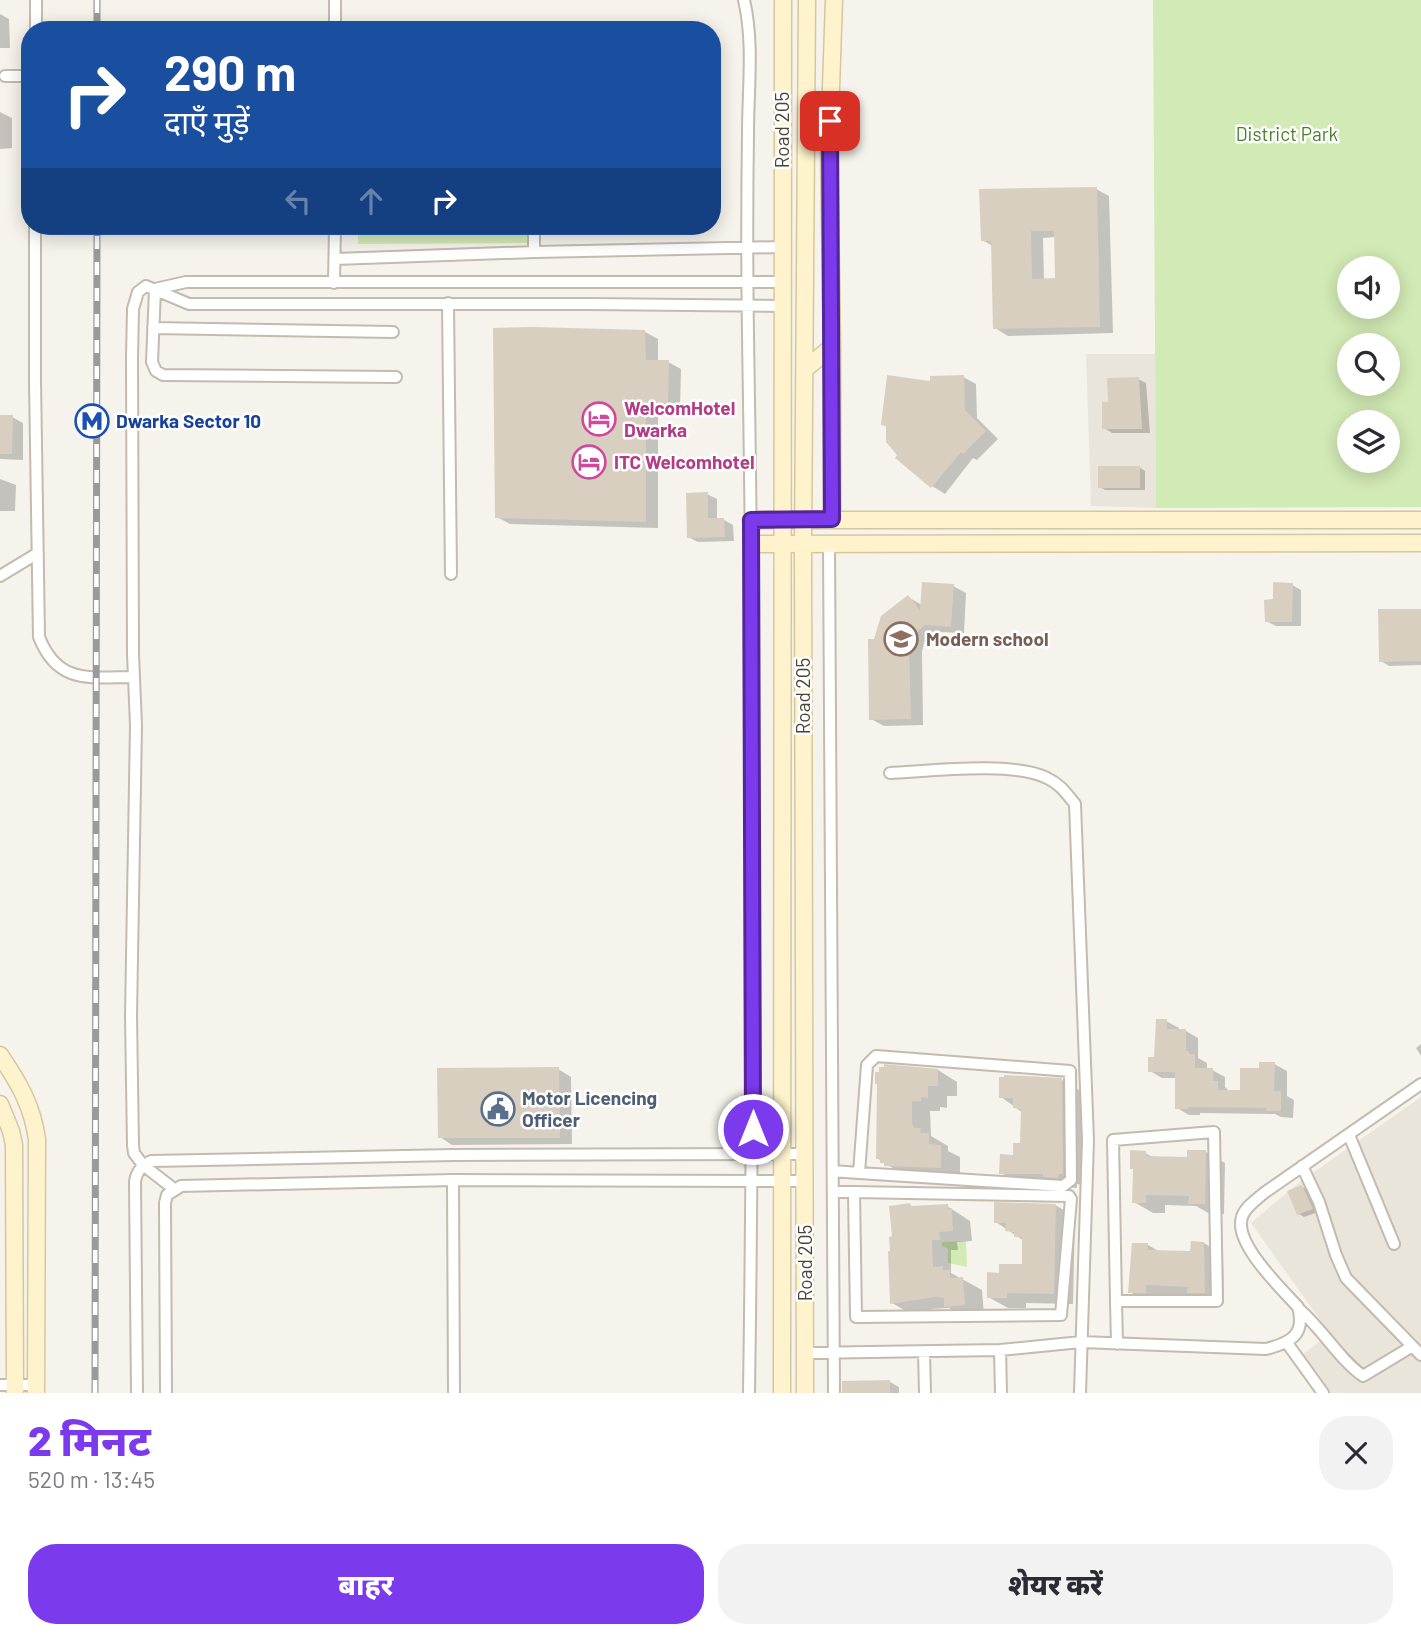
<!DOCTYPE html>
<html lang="hi">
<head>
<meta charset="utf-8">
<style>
  :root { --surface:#fff; --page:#f2f2f3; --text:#2b2b33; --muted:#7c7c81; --accent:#7c3aed }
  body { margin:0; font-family:Barlow,"Noto Sans Devanagari",sans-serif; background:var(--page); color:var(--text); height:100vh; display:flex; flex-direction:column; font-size:26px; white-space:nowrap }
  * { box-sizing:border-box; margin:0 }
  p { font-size:23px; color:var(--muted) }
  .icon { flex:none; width:38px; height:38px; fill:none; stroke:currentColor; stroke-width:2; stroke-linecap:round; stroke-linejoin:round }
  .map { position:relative; height:1393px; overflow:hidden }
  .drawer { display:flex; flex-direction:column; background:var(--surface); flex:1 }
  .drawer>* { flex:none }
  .top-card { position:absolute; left:21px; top:21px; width:700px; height:214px; border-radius:28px; box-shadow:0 4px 18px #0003; background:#1a4fa0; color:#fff; overflow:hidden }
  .buttons { position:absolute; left:1337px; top:256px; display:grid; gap:14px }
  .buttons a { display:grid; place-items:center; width:63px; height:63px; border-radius:50%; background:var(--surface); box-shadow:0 4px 18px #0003; font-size:35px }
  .pin { position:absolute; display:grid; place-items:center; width:60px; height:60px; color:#fff; margin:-30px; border-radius:14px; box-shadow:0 4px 10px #0006 }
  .me { position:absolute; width:77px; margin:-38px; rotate:0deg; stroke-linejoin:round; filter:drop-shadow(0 0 5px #0008) }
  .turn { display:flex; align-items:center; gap:24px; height:147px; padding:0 28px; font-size:32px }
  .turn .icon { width:91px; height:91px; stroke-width:2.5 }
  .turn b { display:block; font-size:49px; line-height:60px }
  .lanes { display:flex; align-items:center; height:66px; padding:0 28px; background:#0003; justify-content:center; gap:35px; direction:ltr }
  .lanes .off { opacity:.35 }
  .round { display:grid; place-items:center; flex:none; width:74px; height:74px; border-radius:28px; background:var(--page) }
  .overview { display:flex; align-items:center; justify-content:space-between; height:119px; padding:0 28px }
  h1 { font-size:42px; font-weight:800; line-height:52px; color:var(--accent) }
  .action { display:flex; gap:14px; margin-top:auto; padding:14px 28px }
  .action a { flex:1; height:80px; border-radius:28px; background:var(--accent); color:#fff; font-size:28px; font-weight:800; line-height:80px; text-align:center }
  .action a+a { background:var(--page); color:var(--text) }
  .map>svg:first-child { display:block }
  .residential { fill:#eae5da }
  .green { fill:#d2eab5; fill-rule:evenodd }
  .shadow { fill:#0003; fill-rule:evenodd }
  .building { fill:#d8cfc1; fill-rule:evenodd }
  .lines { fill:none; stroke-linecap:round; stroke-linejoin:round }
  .street-casing { stroke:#c2bbae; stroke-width:14 }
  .secondary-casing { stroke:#d6c79b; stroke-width:19 }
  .street { stroke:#fff; stroke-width:10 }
  .secondary { stroke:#fff3cd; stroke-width:16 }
  .rail-casing { stroke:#9a9a9a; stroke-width:7 }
  .rail { stroke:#fff; stroke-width:4.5; stroke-dasharray:13; stroke-linecap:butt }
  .route-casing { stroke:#51269a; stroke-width:18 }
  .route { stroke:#7c3aed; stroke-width:12 }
  .labels { text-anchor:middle; stroke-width:5; stroke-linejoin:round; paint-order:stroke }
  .street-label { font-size:19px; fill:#4b4439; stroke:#fff }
  .park-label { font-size:19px; fill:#4a7f2a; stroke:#fff }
  .hotel-label { font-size:19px; font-weight:bold; fill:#b23c85; stroke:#fff; text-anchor:start }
  .transit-label { font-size:19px; font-weight:bold; fill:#164399; stroke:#fff; text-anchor:start }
  .education-label { font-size:19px; font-weight:bold; fill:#785e54; stroke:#fff; text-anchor:start }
  .service-label { font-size:19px; font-weight:bold; fill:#4e5e75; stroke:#fff; text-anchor:start }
</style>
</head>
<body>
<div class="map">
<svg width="1421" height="1393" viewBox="0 0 1421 1393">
  <rect width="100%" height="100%" fill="#f6f3ec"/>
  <path class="residential" d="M1086,354h69l1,154 -65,-2z
    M1421,1097v296h-95l-27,-36 31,-23 -79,-111 50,-42z"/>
  <path class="green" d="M1153,0h268v507l-265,1zM1349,268h39v38h-39zM1349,345h39v38h-39zM1349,422h39v38h-39z
    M358,226h174v17l-174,1z
    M966,1241l1,26 -19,-4v-14l-6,-3v-4z"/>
  <path class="shadow" d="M0,14l9,5 1,29h-10z
    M253,28h23l3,2h-26z
    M0,112l12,6v30l-12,1z
    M1096,189l13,7 4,137 -105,3 -13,-8 -2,-82 -11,-6zM1056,237l1,43h-13l-1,-42z
    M645,332l13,7v23h10l13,7 -1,40h-22v119l-148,-4 -13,-7z
    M963,377l13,7 1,34 21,21 -21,21 -4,-2 -28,36 -13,-8 -33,-31 -11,-28 -5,-2z
    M1138,379l8,4 4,50h-38l-8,-5 5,-24z
    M0,417h12l11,6v37l-23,-1z
    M1139,467l6,4v19h-40l-5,-3z
    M0,479l16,6 -1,26h-15z
    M707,494l10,5v21h7l9,5 1,16 -36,1 -10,-5z
    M1292,585l9,5v36h-25l-10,-5 9,-20z
    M953,586l13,7 -2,40 -25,-1 -15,11 -2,9 1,73 -39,1 -13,-7 4,-78 33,-44 14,8z
    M1421,611v54l-32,1 -8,-5z
    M1166,1021l13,7v3h7l12,7v20l9,5v7h5l13,7v10l5,5h11l20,-22 13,-6 13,7v25l7,4 -1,18 -12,-1 -6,-3 -75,-1v2h-11l-12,-7v-30h-15l-12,-7 6,-12z
    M1421,1044v12l-5,-8z
    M558,1069l13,8 1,67 -120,1 -12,-8z
    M938,1070l19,12v14h-10v12l-7,-1v4h-10l1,25 17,10v5l12,6v21l-55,-2 -28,-18 2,-74z
    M1062,1080l19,11 1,94 -5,-1v4l-57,-4 -19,-11 21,-28 1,-32 -22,-16z
    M1206,1152l19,11 -1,51h-14l-14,-8 -31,-1v8h-12l-19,-11 11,-49 9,5 34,1z
    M1302,1187l6,3 10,22 -14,5 -5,-3z
    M910,1205l6,3 31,-2 23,15 2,20 -15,1 1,8h-7v23l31,17 2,26 -19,1 -16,-9 -18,1v4l-20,1 -19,-11z
    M1055,1205l20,11 -2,88 -47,-1v5h-18l-20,-11 13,-22 23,-9v-25l-28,-19z
    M1204,1243l19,12 1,48h-16l-11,-7 -32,-1 -1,8h-15l-19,-11 18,-47 12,7 32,1z
    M890,1382l9,5v6h-56z"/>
  <path class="building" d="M1097,187l3,140 -107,2 -2,-88h-10l-2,-52zM1031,231h23l1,47 -23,1z
    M532,327l113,3 1,30h23l-1,43h-22v119l-151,-4 -2,-190z
    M887,375l43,6v-5l34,-1 1,35 21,21 -23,23 -2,-2 -30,36 -36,-30 2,-3 -11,-13v-16l-5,-1z
    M1139,377l3,52h-40v-27h6l-1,-24z
    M0,415h13l-1,39h-12z
    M1098,466h42v22h-42z
    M708,492v26h16l1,19 -38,1 -1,-45z
    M922,582l32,2 -3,43 -26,-2 -13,11 -3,8 2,75 -42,1 -1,-81h6l7,-23 27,-21 12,15z
    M1273,582l20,1 -1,39h-27l-1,-22 9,-1z
    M1378,609h43v52l-42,1z
    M1156,1019h11v10h19v22h3v3h6v14h18v13h5v9h22v-22h19v-6h16l-1,29h7v20h-15l1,-3 -79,-1v2h-13v-37h-27v-15h6z
    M884,1064l54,5v17h-10v12l-7,-1v4h-9v22l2,5h7l-1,5h9v11l12,1v23l-57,-2v-3h-4v-4h-4l1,-75h-2v-12h4v-5h5z
    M559,1067l1,71h-122l-1,-70z
    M1004,1075l58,3 1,96h-4l-1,4 -15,-1v-3h-44l1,-20 13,1v-12h7l1,-34 -8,-1v-10h-14v-21h5z
    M1130,1150l16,1v5l41,1v-7h19l-1,54h-17l1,-8 -43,-1v8h-14l1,-34h-3z
    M1302,1185l11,24 -16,6 -10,-24z
    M994,1202l62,2 -2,90 -47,-1v5h-20v-26l12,1v-9h23v-27h-8v-5l-9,-1 1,-8h-12z
    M910,1203l1,3 37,-2v5l4,-1 1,23 -14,1 1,8h-8l1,27 10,-1v4h7v8l13,-1 2,28 -21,2v-9l-9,-1 -45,7 -2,-53h2l-1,-14 3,-1 -3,-30z
    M1191,1241l13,1 1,51h-18l1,-6 -42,-2v8h-18l4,-50h16v7l42,1z
    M890,1380v13h-48v-12z"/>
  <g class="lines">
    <defs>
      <path id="street" d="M744,0c10,42 4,90 4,133 -1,67 -1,135 0,203 6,352 6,705 1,1057
        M36,30v-30
        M335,30v-30
        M5,76h25
        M35,226v155l4,256c19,48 51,40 95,40
        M534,252v-26
        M335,259l199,-7 248,-5
        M334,283l1,-57
        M155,289l31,-7h596
        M155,289l-3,73 4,9 7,4 233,2
        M448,303l3,271
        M153,328l240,4
        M829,545l5,848
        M0,576l38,-23
        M890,773c40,-2 123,-12 157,5 13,6 19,15 28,26l13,336 -8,253
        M1349,1135l45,109
        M1302,1166l17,36 17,53 10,23 75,77
        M833,1171l26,2 204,13 8,-6 -1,-109 -194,-15 -9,9 -8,108
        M453,1180l1,213
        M174,1189l-31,-24 -9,-12 -1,-8 -2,-129 5,-291 -3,-71 -1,-296 1,-49 5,-17 8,-6 43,18h400l193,2
        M833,1192h21l2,125 205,-2 10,-116 -2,-3 -215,-4
        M1116,1301l-3,-161 101,-8 3,169h-101l1,43
        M1300,1310c23,20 39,49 63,66l48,-29
        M1287,1343l36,50
        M1000,1350l1,43
        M924,1352l1,41
        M805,1353l195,-3 81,-8 185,7c24,-6 40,-14 32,-42 -16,-18 -65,-64 -56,-90 3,-10 14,-17 22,-24l157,-109
        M0,1385h36
        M137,1393l-2,-211c1,-10 6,-16 16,-21l302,-6 352,-1
        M166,1393l-1,-190 2,-8 14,-9 272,-6 352,1"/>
      <path id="secondary" d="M832,347v172
        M805,369l27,-22 -3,-201 5,-146
        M751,520h670
        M752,544l669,-1
        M0,1055c19,28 32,50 37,84l-1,254
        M0,1104l11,27 3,14 1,248
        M782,1393l1,-1393
        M805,1393l-2,-847 4,-546"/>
    </defs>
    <use href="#street" class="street-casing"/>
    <use href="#secondary" class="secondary-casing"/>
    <use href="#street" class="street"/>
    <use href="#secondary" class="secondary"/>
    <defs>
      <path id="rail" d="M97,0v30
        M95,1393l2,-1167"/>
    </defs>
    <use href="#rail" class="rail-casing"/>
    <use href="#rail" class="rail"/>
  </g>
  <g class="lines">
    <defs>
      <path id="route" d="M753,1129l-2,-609 81,-1 -2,-398"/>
    </defs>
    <use href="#route" class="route-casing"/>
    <use href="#route" class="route"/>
  </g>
  <defs>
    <symbol id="hotel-ring" viewBox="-11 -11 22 22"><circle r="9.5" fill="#fff" stroke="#d1479c" stroke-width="1.5"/><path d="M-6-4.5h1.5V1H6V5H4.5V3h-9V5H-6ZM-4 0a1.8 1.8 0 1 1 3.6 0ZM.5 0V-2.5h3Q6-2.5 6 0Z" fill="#d1479c"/></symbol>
    <symbol id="metro-ring" viewBox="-11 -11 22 22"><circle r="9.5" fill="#fff" stroke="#1a4fb4" stroke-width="1.5"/><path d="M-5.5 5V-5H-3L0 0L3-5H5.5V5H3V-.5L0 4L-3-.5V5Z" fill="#1a4fb4"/></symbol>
    <symbol id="school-ring" viewBox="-11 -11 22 22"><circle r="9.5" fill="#fff" stroke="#8d6e63" stroke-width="1.5"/><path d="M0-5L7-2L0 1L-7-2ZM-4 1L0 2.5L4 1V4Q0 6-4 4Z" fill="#8d6e63"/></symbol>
    <symbol id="civic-ring" viewBox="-11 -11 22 22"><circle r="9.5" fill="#fff" stroke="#5c6f8a" stroke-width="1.5"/><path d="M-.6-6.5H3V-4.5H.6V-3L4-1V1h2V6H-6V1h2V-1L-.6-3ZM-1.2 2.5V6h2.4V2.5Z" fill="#5c6f8a"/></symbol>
  </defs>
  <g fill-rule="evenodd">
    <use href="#hotel-ring" x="580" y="400" width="38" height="38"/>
    <use href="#metro-ring" x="73" y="402" width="38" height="38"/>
    <use href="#hotel-ring" x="570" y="443" width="38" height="38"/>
    <use href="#school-ring" x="882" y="620" width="38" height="38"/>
    <use href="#civic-ring" x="479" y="1090" width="38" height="38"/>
  </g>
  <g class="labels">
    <g class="street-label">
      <text transform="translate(782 130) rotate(-90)" y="7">Road 205</text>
      <text transform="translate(803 696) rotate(-90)" y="7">Road 205</text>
      <text transform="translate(805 1263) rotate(-90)" y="7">Road 205</text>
    </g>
    <g class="park-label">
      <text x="1287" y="141">District Park</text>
    </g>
    <g class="hotel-label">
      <text x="624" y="415">WelcomHotel<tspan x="624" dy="22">Dwarka</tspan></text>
      <text x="614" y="469">ITC Welcomhotel</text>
    </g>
    <g class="transit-label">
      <text x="116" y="428">Dwarka Sector 10</text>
    </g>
    <g class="education-label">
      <text x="926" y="646">Modern school</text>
    </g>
    <g class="service-label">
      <text x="522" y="1105">Motor Licencing<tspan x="522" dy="22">Officer</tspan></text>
    </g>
  </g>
</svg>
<div class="buttons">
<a><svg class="icon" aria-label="sound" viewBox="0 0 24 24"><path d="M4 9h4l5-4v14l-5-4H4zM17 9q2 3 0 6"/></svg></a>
<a><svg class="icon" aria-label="search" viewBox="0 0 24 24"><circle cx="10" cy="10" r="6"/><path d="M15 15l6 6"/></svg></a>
<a><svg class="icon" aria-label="layers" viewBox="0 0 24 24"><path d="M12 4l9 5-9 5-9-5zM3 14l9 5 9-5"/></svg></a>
</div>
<div class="pin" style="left:830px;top:121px;background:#d93025"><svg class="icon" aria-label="arrive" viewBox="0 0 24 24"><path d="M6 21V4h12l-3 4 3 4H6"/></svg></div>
<svg class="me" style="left:753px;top:1129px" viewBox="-20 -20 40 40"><circle r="17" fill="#7c3aed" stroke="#fff" stroke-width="3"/><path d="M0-11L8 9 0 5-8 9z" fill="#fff"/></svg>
<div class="top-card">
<div class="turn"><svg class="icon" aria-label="right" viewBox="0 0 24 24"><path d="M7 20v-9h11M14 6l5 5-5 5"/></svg><div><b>290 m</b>दाएँ मुड़ें</div></div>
<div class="lanes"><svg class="icon off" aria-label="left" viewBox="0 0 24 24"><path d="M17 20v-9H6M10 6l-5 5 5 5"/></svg><svg class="icon off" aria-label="ahead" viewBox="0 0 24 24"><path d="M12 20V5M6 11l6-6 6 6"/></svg><svg class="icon" aria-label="right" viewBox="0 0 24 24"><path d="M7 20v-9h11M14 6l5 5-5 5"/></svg></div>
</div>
</div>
<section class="drawer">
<div class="overview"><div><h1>2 मिनट</h1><p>520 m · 13:45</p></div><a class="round"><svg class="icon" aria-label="close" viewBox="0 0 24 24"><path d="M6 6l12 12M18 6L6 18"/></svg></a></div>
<div class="action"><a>बाहर</a><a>शेयर करें</a></div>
</section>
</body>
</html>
